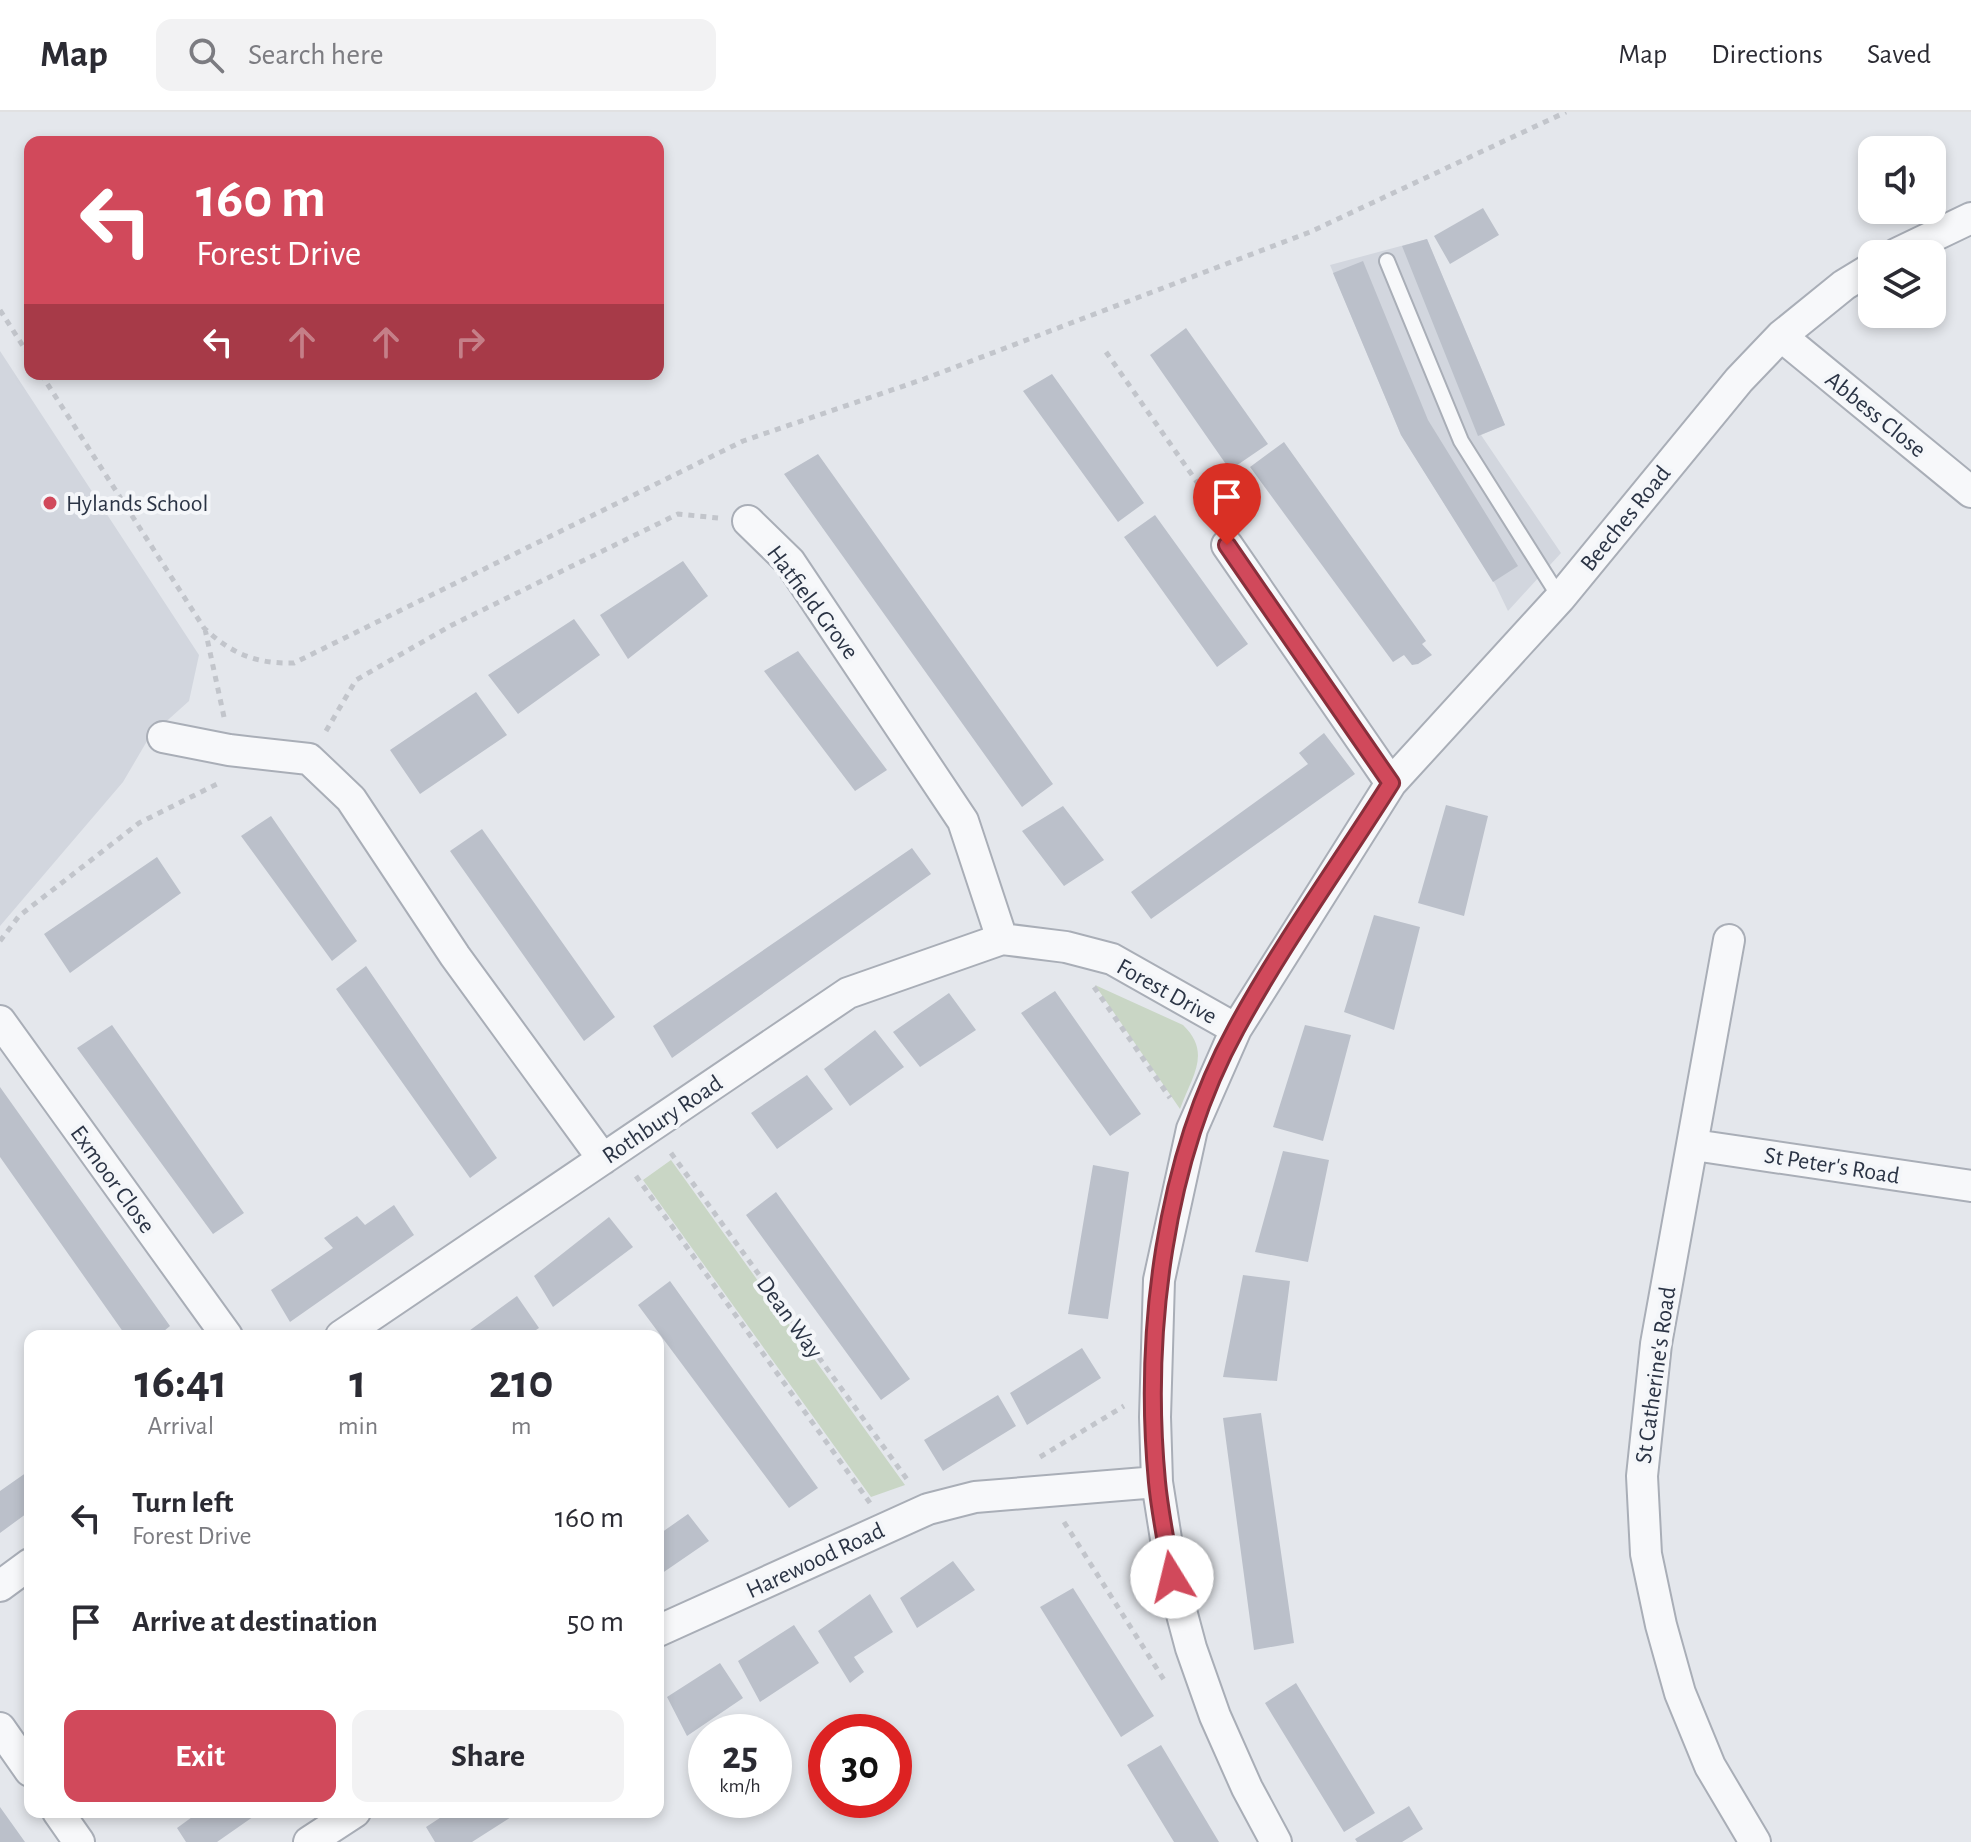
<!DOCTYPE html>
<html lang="en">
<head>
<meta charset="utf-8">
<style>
  :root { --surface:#fff; --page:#f2f2f3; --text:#2b2b33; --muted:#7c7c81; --line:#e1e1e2; --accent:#d1495b }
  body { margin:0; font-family:"Alegreya Sans",sans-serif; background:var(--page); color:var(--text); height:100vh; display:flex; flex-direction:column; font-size:30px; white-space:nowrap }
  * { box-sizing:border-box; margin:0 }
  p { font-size:26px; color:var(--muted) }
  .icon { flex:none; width:44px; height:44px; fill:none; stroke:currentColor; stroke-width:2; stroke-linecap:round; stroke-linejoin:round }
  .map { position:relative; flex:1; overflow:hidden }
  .sheet { position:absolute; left:24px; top:1218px; width:640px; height:488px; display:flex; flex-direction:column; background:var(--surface); border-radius:16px; box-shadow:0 4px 12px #0003 }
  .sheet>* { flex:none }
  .guide { position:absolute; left:24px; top:24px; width:640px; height:244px; border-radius:16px; box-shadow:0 4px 12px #0003; background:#d1495b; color:#fff; overflow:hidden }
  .tools { position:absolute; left:1858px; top:24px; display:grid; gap:16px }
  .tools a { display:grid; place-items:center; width:88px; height:88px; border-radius:16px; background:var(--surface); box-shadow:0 4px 12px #0003; font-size:40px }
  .speed { position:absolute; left:688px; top:1602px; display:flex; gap:16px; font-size:40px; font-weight:700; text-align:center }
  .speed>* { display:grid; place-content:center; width:104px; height:104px; border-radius:50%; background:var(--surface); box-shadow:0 4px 12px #0003; line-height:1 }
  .speed small { font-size:20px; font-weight:400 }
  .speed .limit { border:12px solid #d22; background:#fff; color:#111 }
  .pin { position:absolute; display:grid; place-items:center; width:68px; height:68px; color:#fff; margin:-82px -34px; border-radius:50% 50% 50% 0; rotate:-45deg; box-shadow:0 0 8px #0007 }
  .pin .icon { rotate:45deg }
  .me { position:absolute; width:88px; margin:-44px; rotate:351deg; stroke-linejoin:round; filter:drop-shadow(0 0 6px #0008) }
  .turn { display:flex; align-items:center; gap:28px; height:168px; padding:0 40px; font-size:36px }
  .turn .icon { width:104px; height:104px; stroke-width:2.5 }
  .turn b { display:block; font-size:56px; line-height:68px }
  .lanes { display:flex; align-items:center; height:76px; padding:0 40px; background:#0003; justify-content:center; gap:40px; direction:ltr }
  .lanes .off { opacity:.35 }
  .eta { display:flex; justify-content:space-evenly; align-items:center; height:136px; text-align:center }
  .eta b { font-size:48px; font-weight:700; line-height:56px }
  .button { display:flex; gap:16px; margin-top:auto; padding:16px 40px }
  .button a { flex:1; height:92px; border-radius:16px; background:var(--accent); color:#fff; font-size:32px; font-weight:700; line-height:92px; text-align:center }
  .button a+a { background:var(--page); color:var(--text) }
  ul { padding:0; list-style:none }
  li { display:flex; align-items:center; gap:24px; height:104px; padding:0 40px }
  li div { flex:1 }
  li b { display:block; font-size:30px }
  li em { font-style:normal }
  header { display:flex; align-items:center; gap:48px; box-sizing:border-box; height:112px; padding:0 40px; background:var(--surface); border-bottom:2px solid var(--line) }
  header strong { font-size:38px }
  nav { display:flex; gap:44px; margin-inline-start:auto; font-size:28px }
  .search { width:560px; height:72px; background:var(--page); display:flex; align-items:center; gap:20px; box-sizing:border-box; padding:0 28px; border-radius:16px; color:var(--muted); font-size:30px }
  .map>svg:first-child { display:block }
  .built { fill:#d2d6de }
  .green { fill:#c9d6c5 }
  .building { fill:#bbc0ca }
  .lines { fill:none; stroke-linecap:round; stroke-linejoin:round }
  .lane-casing { stroke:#a9aeb7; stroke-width:18 }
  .street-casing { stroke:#a9aeb7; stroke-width:34 }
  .path { stroke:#c2c5cb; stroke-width:5; stroke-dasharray:6 6; stroke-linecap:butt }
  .lane { stroke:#f7f8fa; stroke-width:14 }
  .street { stroke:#f7f8fa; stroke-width:30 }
  .route-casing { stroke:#882f3b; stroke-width:20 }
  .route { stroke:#d1495b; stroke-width:14 }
  .poi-dot { fill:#d1495b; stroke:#f4f6f9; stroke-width:3 }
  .labels { text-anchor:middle; stroke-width:8; stroke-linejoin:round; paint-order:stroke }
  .street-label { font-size:24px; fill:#2b3445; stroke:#f4f6f9 }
  .poi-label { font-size:24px; fill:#2b3445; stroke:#f4f6f9; text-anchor:start }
</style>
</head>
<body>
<header>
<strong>Map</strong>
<div class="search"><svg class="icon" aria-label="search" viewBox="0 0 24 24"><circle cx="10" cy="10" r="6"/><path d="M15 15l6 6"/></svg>Search here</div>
<nav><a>Map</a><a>Directions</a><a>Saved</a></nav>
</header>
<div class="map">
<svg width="1971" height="1730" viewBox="0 0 1971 1730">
  <rect width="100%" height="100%" fill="#e4e7ec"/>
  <path class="built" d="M1427,127l78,186 -24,10 80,118 -53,58 -13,-27 -94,-149 -71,-170z
    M0,239l199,304 -10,46 -39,35 -27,46 -123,144z"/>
  <path class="green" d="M1095,873l88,40c29,28 9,51 -3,84z
    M671,1048l234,325 -34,12 -228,-317z"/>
  <path class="building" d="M1483,96l16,27 -49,29 -16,-28z
    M1427,127l78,186 -27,11 -76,-190z
    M1363,149l65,159 90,146 -25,16 -92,-147 -68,-162z
    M1186,216l82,116 -38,26 -80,-115z
    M1052,262l92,129 -26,19 -95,-131z
    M1284,330l142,199 -4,3 10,11 -14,9 -6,1 -8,-10 -11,7 -143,-195z
    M818,342l235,330 -31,23 -238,-333z
    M1155,403l93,129 -31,23 -93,-130z
    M683,449l25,35 -80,63 -28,-44z
    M574,507l26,36 -82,59 -30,-39z
    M798,539l89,119 -32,21 -91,-120z
    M476,580l31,43 -87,59 -30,-44z
    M1324,621l31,41 -204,145 -20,-27 177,-128 -9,-11z
    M1446,693l42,11 -24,100 -46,-13z
    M1063,694l41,54 -40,26 -42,-55z
    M271,704l86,125 -25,20 -91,-125z
    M482,717l133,188 -31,24 -134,-190z
    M912,736l19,26 -259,184 -19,-32z
    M157,745l24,36 -111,80 -26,-39z
    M1374,803l46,12 -26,103 -50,-18z
    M366,854l131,192 -27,20 -134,-189z
    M1055,879l86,123 -31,22 -89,-123z
    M949,881l27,37 -56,37 -27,-35z
    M112,913l132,188 -31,21 -136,-186z
    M1305,913l46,10 -28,106 -50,-14z
    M875,918l29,37 -54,39 -26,-37z
    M807,963l26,34 -56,40 -26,-36z
    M0,975l170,239 -12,10h-32l-126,-179z
    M1283,1039l46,9 -21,102 -53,-10z
    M1093,1053l36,7 -21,147 -40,-5z
    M776,1080l134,187 -29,21 -135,-185z
    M394,1093l20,30 -124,87 -19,-32 62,-42 -9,-10 33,-22 8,9z
    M609,1105l24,30 -80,60 -19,-31z
    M1243,1163l47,6 -13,100 -54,-4z
    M670,1169l148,207 -29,20 -151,-203z
    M517,1184l22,32 -12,8h-65z
    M1082,1236l19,30 -74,47 -17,-32z
    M998,1283l18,31 -73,45 -19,-31z
    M1261,1301l33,230 -40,7 -31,-232z
    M30,1358v41l-30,22v-42z
    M688,1402l21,27 -51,35v-41z
    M953,1449l22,29 -58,38 -17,-30z
    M1073,1476l81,128 -33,21 -81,-130z
    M870,1482l23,38 -39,25 10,15 -14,11 -32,-52z
    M794,1513l25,38 -59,39 -22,-41z
    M720,1551l23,35 -56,38 -20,-39z
    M1296,1571l79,130 -31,19 -79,-129z
    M1161,1633l58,97h-45l-47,-77z
    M1409,1694l14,23 -21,13h-45l-2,-3z
    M0,1695l25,35h-25z
    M199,1700h61l-43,30h-31l-9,-14z
    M449,1700h70l-47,30h-37l-9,-15z"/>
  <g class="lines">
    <defs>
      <path id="lane" d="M1387,149l74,180 99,157"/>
      <path id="street" d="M1896,142l75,-36
        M1781,224l190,156
        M748,409l42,41 173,259 39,118
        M1227,433l164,238
        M163,625l66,13 80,9 42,40 104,157 148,203
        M1729,828l-73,404 -14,132 4,78 15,71 19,68 30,73 45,76
        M0,909l227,315
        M1694,1033l277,41
        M341,1224l507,-343 154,-54 64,8 46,12 124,70
        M0,1474l30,-22
        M658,1519l270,-122 47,-12 182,-15
        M0,1616l30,43
        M58,1700l21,30
        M309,1730l46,-30
        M1276,1730l-29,-54 -32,-72 -24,-68 -19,-71 -15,-95 -2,-65 4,-137 33,-151 44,-100 155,-246 169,-185 179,-218 42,-44 63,-51 28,-17"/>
    </defs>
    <use href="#lane" class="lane-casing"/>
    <use href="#street" class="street-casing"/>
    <path class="path" d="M0,198l30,47
      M1106,240l114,163
      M41,262l163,254c28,26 52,36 90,35l449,-222 181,-62 386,-147 256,-120
      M205,517l19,88
      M326,619l30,-51 96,-55 226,-111 40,4
      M0,829l19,-25 120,-93 82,-41
      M1094,875l76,111
      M671,1041l238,329
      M636,1064l234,327
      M1040,1345l84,-51
      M1064,1410l102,161"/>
    <use href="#lane" class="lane"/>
    <use href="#street" class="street"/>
  </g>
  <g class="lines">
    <defs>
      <path id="route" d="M1172,1465c-5,-31 -12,-63 -15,-95 -14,-148 7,-322 79,-453 46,-85 104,-165 155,-246l-164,-238"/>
    </defs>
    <use href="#route" class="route-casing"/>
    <use href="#route" class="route"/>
  </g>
  <circle class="poi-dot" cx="50" cy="391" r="8"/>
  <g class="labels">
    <g class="street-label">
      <text transform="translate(1876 302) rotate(39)" y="8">Abbess Close</text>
      <text transform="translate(1625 406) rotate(-51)" y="8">Beeches Road</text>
      <text transform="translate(813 490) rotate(53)" y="8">Hatfield Grove</text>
      <text transform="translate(1167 879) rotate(29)" y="8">Forest Drive</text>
      <text transform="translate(662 1007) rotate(-34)" y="8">Rothbury Road</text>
      <text transform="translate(1832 1053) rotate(9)" y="8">St Peter's Road</text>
      <text transform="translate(113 1067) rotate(54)" y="8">Exmoor Close</text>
      <text transform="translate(790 1205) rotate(54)" y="8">Dean Way</text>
      <text transform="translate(1655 1263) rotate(-82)" y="8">St Catherine's Road</text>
      <text transform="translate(815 1448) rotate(-25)" y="8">Harewood Road</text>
    </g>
    <g class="poi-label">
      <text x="66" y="399">Hylands School</text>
    </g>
  </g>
</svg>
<div class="tools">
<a><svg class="icon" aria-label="sound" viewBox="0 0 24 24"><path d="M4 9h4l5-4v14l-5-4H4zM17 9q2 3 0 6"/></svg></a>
<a><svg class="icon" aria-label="layers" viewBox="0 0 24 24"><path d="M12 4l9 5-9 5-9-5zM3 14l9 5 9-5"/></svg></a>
</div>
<div class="speed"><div>25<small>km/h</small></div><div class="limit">30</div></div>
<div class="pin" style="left:1227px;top:433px;background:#d93025"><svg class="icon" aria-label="arrive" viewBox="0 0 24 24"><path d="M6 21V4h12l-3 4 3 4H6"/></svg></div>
<svg class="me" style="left:1172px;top:1465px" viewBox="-20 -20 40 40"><circle r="19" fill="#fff"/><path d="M0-13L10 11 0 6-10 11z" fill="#d1495b"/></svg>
<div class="guide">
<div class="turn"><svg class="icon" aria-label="left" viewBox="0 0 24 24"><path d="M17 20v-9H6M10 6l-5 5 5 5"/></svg><div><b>160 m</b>Forest Drive</div></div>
<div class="lanes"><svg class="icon" aria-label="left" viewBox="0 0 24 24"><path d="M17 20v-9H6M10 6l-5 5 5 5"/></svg><svg class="icon off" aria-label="ahead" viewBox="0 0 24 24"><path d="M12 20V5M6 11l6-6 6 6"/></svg><svg class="icon off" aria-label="ahead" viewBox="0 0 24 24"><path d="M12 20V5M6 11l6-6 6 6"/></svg><svg class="icon off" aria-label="right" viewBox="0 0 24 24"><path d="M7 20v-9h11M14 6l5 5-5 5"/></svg></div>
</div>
<section class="sheet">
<div class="eta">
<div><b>16:41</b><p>Arrival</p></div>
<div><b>1</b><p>min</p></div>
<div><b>210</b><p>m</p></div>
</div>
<ul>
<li><svg class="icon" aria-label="left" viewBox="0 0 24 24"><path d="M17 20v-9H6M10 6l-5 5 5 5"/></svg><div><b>Turn left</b><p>Forest Drive</p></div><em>160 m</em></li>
<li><svg class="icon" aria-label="arrive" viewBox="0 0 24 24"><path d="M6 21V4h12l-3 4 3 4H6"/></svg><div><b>Arrive at destination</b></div><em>50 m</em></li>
</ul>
<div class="button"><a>Exit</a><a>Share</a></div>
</section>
</div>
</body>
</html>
